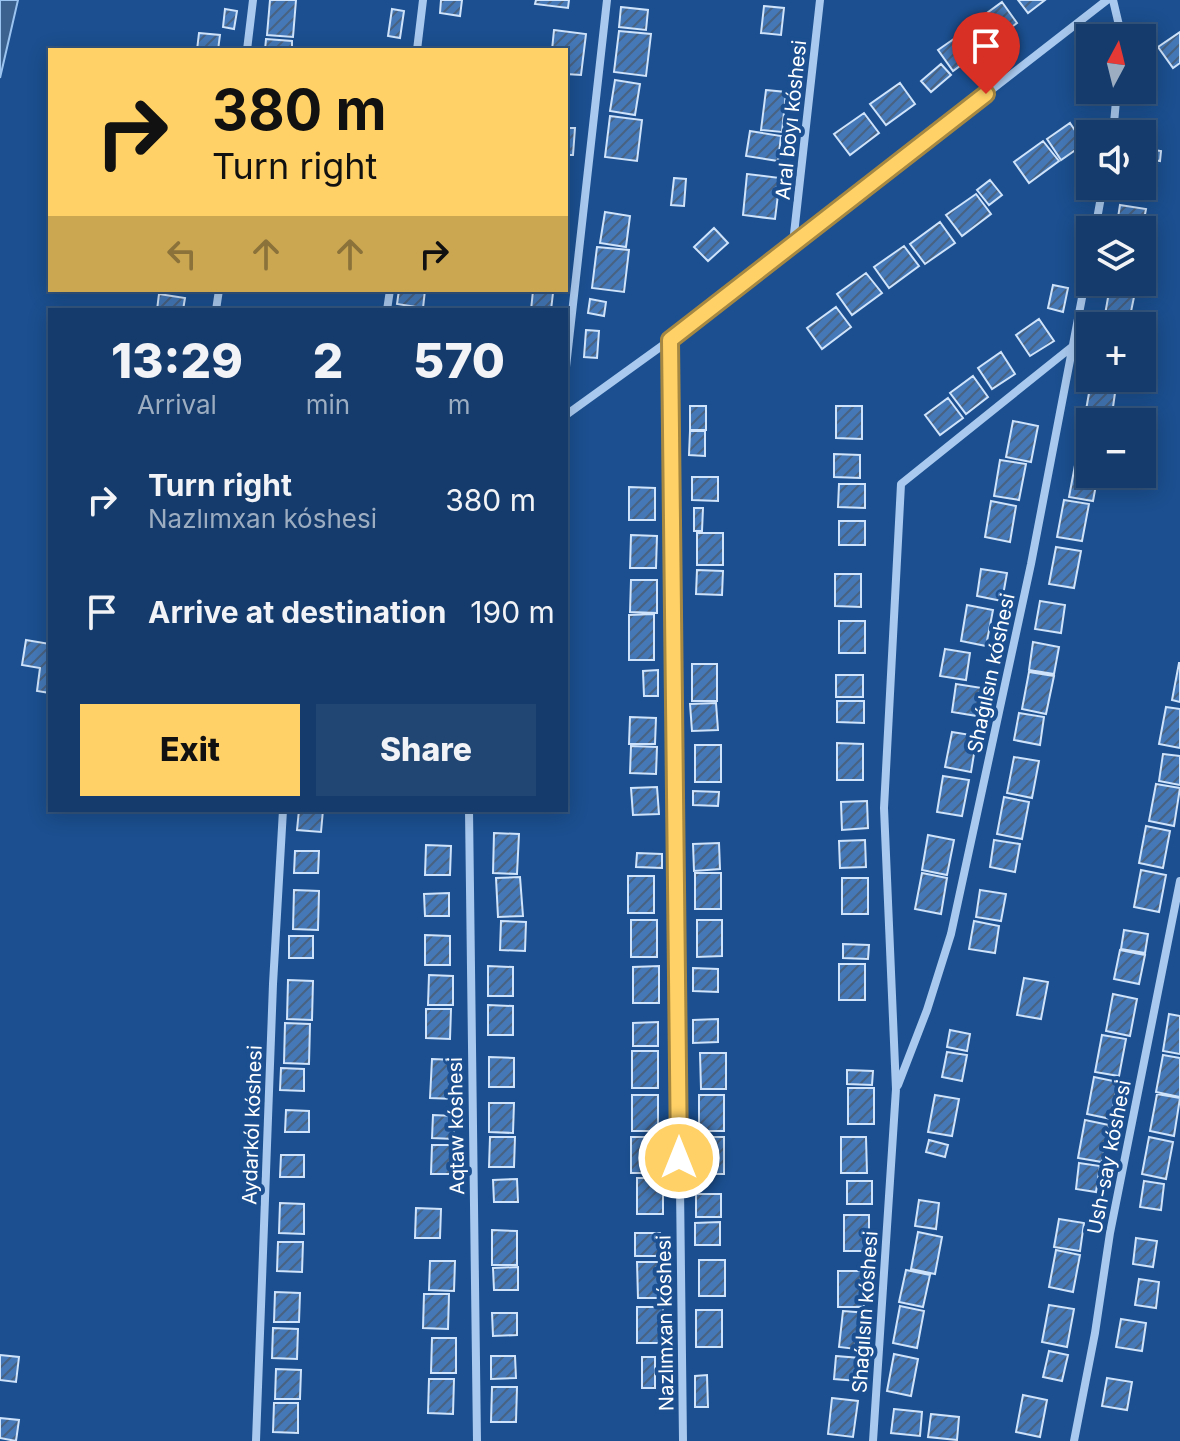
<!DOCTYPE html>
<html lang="en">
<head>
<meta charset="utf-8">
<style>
  :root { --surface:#143b6b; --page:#214673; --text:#f1f3f6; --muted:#9dadc1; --line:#33557e; --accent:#ffd166 }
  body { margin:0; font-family:Inter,sans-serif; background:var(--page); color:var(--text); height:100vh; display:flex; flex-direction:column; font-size:30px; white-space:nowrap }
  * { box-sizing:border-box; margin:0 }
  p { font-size:26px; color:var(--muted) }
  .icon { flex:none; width:44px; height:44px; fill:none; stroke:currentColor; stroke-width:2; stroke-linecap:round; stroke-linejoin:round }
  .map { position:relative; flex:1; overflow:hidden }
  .drawer { position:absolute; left:48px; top:308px; width:520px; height:504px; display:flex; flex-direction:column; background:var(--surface); border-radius:0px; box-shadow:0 4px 20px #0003,0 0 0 2px var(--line) }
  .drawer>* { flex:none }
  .hud { position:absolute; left:48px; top:48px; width:520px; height:244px; border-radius:0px; box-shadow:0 4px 20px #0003,0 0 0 2px var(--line); background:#ffd166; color:#111; overflow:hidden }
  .needle { width:52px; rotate:7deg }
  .fabs { position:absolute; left:1076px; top:24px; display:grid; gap:16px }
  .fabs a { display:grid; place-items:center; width:80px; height:80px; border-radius:0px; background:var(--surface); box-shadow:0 4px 20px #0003,0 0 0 2px var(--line); font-size:40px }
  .pin { position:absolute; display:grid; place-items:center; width:68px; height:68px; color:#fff; margin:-82px -34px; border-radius:50% 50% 50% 0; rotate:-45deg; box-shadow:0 0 8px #0007 }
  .pin .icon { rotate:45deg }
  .me { position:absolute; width:88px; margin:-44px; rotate:0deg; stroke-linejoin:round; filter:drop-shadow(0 0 6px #0008) }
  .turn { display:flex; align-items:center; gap:28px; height:168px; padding:0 32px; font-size:36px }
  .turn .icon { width:104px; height:104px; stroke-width:2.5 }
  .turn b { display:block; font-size:56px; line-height:68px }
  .lanes { display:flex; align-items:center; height:76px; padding:0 32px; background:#0003; justify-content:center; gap:40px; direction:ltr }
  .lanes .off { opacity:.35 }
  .eta { display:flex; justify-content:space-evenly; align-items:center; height:136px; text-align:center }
  .eta b { font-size:48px; font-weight:800; line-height:56px }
  .action { display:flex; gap:16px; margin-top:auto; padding:16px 32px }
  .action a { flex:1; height:92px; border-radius:0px; background:var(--accent); color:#111; font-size:32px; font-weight:800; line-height:92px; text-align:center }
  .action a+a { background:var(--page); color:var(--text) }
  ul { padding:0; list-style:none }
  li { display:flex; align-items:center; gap:24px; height:112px; padding:0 32px }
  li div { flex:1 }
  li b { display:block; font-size:30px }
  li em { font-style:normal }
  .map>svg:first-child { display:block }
  .water { fill:#3c6290; stroke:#9cc4f0; stroke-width:2 }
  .building { fill:url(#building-hatch); stroke:#cfe3fa; stroke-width:2 }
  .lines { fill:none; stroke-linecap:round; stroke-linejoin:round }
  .minor { stroke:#a9c9ee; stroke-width:8 }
  .route-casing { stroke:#a68842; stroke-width:20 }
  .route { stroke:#ffd166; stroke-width:14 }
  .labels { text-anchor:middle; stroke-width:8; stroke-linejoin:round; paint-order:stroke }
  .street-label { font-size:20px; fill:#fff; stroke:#1b4f8f }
</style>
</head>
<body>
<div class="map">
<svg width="1180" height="1441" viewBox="0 0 1180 1441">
  <defs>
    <pattern id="building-hatch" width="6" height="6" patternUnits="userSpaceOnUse" patternTransform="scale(2)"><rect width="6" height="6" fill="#4478b7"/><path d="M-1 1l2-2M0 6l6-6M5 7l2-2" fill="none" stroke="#486282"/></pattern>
  </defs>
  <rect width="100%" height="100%" fill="#1b4f8f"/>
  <path class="water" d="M0,0h18l-18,78z"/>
  <path class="building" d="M270,0h26l-3,37 -26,-2z
    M441,0h21l-2,16 -20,-3z
    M536,0h33l-1,8 -33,-4z
    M1018,0h27l-17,13z
    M1002,2l15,21 -29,22 -16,-21z
    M764,6l20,2 -3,27 -20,-2z
    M621,7l27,3 -2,20 -27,-3z
    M225,9l12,2 -3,18 -11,-2z
    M392,9l12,2 -4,27 -12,-2z
    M968,29l15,20 -30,22 -15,-21z
    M554,30l32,4 -5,41 -15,-1v-24h-14z
    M619,31l32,3 -5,42 -32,-4z
    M1180,32v31l-7,5 -15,-21z
    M199,33l21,2 -2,15h-21z
    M266,39l26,2v9h-27z
    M941,64l10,11 -20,17 -10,-11z
    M615,80l25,4 -5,31 -25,-4z
    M900,83l15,21 -29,21 -16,-21z
    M766,90l20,2 -4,40 -21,-2z
    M864,113l15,20 -29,22 -16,-21z
    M610,116l32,4 -5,41 -32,-4z
    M1070,123l14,21 -23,16 -14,-21z
    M566,128h9l-2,27h-7z
    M750,131l31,5 -3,25 -32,-5z
    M1043,141l16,20 -30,22 -15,-21z
    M1142,148l19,3 -1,10 -18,-3z
    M1142,161l15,3 -5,28 -25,-5 15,-1z
    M747,174l33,4 -5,41 -32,-4z
    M674,178l12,1 -2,27 -13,-1z
    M990,180l12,15 -13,10 -12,-15z
    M976,194l15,20 -29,22 -16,-21z
    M1120,205l26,4 -4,21h-26z
    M605,212l25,4 -4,31 -26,-4z
    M940,222l15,21 -30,21 -15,-20z
    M714,228l14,15 -20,18 -14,-14z
    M904,246l15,20 -30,22 -15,-21z
    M597,247l32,3 -5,42 -32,-4z
    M866,273l16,20 -30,22 -15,-21z
    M1110,282h26l-1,9 -26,-4z
    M1053,285l15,3 -5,24 -15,-4z
    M399,290h26l-2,18 -26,-4z
    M533,291l20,2 -2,17h-20z
    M1109,292l25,5 -6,29h-25z
    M159,294l26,4 -2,12h-26z
    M590,299l16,3 -2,14 -16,-3z
    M836,307l15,20 -29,22 -15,-21z
    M1039,319l15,22 -24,15 -14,-21z
    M586,330l13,1 -2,27 -13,-1z
    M1001,352l14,22 -23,15 -14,-21z
    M973,376l15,21 -22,17 -16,-21z
    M1091,382l25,4 -4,28 -26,-4z
    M948,398l15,20 -23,17 -15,-20z
    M690,406h16v24h-16z
    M836,406h26v33l-26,-1z
    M1084,419l17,3h-11v36l-13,-2z
    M1013,421l25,5 -7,36 -25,-5z
    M690,431h15v25l-16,-1z
    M834,454l26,1v23l-26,-1z
    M1000,460l26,4 -7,36 -25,-4z
    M1076,460l14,2v12h8l-5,27 -24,-4z
    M692,477h26v24l-26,-1z
    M839,484h26v24l-27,-1z
    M629,487l26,1v32h-26z
    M1064,500l25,4 -7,37 -25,-4z
    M991,501l25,5 -6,36 -25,-5z
    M694,508h9l-1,23h-8z
    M839,521h26v24h-26z
    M697,533h26v32h-26z
    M631,535l26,1 -1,32h-26z
    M1056,547l25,4 -7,37 -25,-4z
    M981,569l26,4 -5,28 -25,-5z
    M697,570l26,1 -1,24 -26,-1z
    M835,574h26v33l-26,-1z
    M631,580h26v33l-27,-1z
    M1040,601l25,4 -4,28 -26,-4z
    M967,605l26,5 -7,36 -25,-5z
    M654,614v46h-25v-45z
    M839,621h26v32h-26z
    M26,640l24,4v49l-13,-2 3,-23 -18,-3z
    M1033,642l26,5 -5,27 -25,-4z
    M945,649l25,4 -4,27 -26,-4z
    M1179,663h1v39l-8,-2z
    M692,664h25v37h-25z
    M658,670v26h-14l-1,-25z
    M1029,672l25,4 -8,38 -24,-5z
    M836,675h27v22h-27z
    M956,684l26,4 -5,28 -25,-4z
    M837,701h27v22l-27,-1z
    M716,703l2,27 -26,1 -2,-27z
    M1166,707l14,2v39l-21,-4z
    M1019,713l25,4 -4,28 -26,-5z
    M630,717l26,1 -1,26h-26z
    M952,732l25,4 -6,36 -26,-5z
    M837,743l26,1v36h-26z
    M695,745h26v37h-26z
    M631,746l26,1 -1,27 -26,-1z
    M1163,754l17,2v29l-21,-4z
    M1014,757l25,4 -7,37 -25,-5z
    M943,776l26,4 -7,36 -25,-4z
    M1156,784l24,4 -6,38 -25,-5z
    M657,787l2,27 -26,1 -2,-27z
    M693,791l26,1 -1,14 -25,-1z
    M1004,797l25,5 -7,37 -25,-5z
    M867,801l1,27 -26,2 -1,-28z
    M299,810h24l-2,22 -24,-2z
    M1146,826l24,5 -7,37 -24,-5z
    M494,833l25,1 -2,40 -24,-1z
    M928,835l26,5 -7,35 -25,-5z
    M865,840l1,27 -26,1 -1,-27z
    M994,840l26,4 -5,28 -25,-5z
    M719,843l1,26 -26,2 -1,-27z
    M426,845l25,1 -1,29h-25z
    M295,851h24l-1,22h-24z
    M637,853l25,1v14l-26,-1z
    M1141,870l25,5 -7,37 -25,-5z
    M695,873h26v36h-26z
    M922,873l25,5 -6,36 -26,-5z
    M628,876h26v37h-26z
    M520,877l3,39 -25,1 -2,-39z
    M842,878h26v36h-26z
    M294,890l25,1 -1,39 -25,-1z
    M980,890l26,4 -5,27 -25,-4z
    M449,893v23h-24l-1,-22z
    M631,920h26v37h-26z
    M697,920h25v36l-25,1z
    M501,921l25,1 -1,29 -25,-1z
    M974,921l25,5 -4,27 -26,-4z
    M1124,930l24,4 -3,19 -24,-4z
    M425,935l25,1v29h-25z
    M289,936h24v22h-24z
    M843,944l26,1 -1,14 -25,-1z
    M1120,950l25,5 -6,29 -25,-5z
    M839,964h26v36h-26z
    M488,966l25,1v29h-25z
    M659,966v37h-26v-36z
    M693,968l25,1v23l-25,-1z
    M429,975l24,1v29h-25z
    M1024,978l24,4 -7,37 -24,-4z
    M288,980l25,1 -1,39 -25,-1z
    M1113,994l24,5 -7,37 -24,-5z
    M488,1005l25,1v29h-25z
    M426,1009h25l-1,30 -24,-1z
    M1169,1014l11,2v38l-17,-3z
    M718,1019v23l-25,1v-23z
    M658,1022v24h-25v-23z
    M285,1023l25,1 -1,40 -25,-1z
    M950,1030l20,4 -3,17 -20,-4z
    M1102,1035l24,4 -7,37 -24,-4z
    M632,1051h26v37h-26z
    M947,1052l20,3 -5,26 -20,-4z
    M700,1053h26v36h-25z
    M1163,1055l17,3v39l-24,-5z
    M489,1057l25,1v29h-25z
    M432,1059l24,1 -1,39 -25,-1z
    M281,1068l23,1v22l-24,-1z
    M847,1070l26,1 -1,14 -25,-1z
    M1094,1077l24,5 -7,37 -24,-5z
    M848,1088h26v36h-26z
    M1157,1094l23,4 -6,38 -24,-5z
    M632,1095h26v36h-26z
    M699,1095h25v36h-25z
    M935,1095l24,4 -7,37 -24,-4z
    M489,1103h25l-1,30 -24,-1z
    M286,1110l23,1v21h-24z
    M433,1115l21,1v23l-22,-1z
    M1085,1120l24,5 -7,37 -24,-4z
    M490,1137h25l-1,30h-25z
    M631,1137h26v36h-26z
    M698,1137h26v37h-26z
    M841,1137h25l1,36h-26z
    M1149,1137l24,5 -7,37 -24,-5z
    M929,1140l19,5 -3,12 -19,-5z
    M432,1145h25v29h-26z
    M281,1155h23v22h-24z
    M1079,1163l21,3 -4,26 -20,-3z
    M637,1178h26v36h-26z
    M517,1179l1,23h-24l-1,-22z
    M847,1181h25v23h-25z
    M1144,1181l20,3 -3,26 -21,-3z
    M696,1194h25v23h-25z
    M919,1200l20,3 -3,26 -21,-3z
    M280,1203l24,1v30l-25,-1z
    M416,1208l25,1 -1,29h-25z
    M844,1215h25v36h-25z
    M1059,1219l25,4 -4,28 -26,-4z
    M720,1222v23h-25v-22z
    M492,1230l25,1v34h-25z
    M918,1232l24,5 -7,37 -24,-5z
    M635,1233h25v23h-25z
    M1136,1238l21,3 -4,26 -20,-3z
    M278,1242h25l-1,30 -25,-1z
    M1056,1250l24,5 -7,37 -24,-5z
    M699,1260h26v36h-26z
    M430,1261h25l-1,30 -25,-1z
    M637,1262h26v36h-25z
    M518,1267v23h-24l-1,-22z
    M906,1270l24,5 -7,32 -24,-5z
    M838,1271h26v36h-26z
    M1139,1279l20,3 -3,26 -21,-3z
    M275,1292l25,1 -1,29h-25z
    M424,1294h25l-1,35 -25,-1z
    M1049,1305l25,4 -7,38 -25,-5z
    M900,1306l24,5 -7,37 -24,-5z
    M637,1307h26v36h-26z
    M696,1310h26v37h-26z
    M843,1311l25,2 -4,37 -25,-3z
    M492,1313h25v22l-24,1z
    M1121,1319l25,4 -4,28 -26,-4z
    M273,1328l25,1 -1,30 -25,-1z
    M432,1338h24v35h-25z
    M1049,1351l19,4 -6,26 -19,-4z
    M894,1354l24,5 -7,37 -24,-5z
    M0,1355l19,2 -3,25 -16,-2z
    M491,1356h24l1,22 -25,1z
    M836,1356l24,2 -2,23 -24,-2z
    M642,1357h13v31h-13z
    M276,1369l25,1 -1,29h-25z
    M707,1375l1,32h-13v-31z
    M1107,1378l25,4 -5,28 -25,-4z
    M429,1379h25l-1,35 -25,-1z
    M492,1387h25l-1,35h-25z
    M1023,1395l24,5 -7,37 -24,-5z
    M832,1398l26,3 -5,36 -25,-3z
    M274,1403h24v30l-25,-1z
    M894,1409l28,3 -2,24 -29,-3z
    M931,1414l28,3 -2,23 -29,-3z
    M0,1418l19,2 -3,21 -16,-3z"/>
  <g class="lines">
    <path class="minor" d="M1113,0l9,38
      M247,50l6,-50
      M417,50l6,-50
      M1113,134l4,-44
      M1095,230l8,-44
      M793,243l27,-243
      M216,310l3,-20
      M387,310l3,-20
      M670,340l13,1101
      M566,367l41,-367
      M566,415l104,-75 437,-340
      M469,810l8,631
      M898,1085l29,-75 24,-76 80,-370 59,-308
      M256,1441l17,-457 10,-174
      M873,1441l23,-352 -12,-281 17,-324 172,-138
      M1074,1441l21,-108 15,-100 70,-352"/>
  </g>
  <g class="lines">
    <defs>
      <path id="route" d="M679,1158l-9,-818 316,-246"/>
    </defs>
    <use href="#route" class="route-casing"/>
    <use href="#route" class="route"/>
  </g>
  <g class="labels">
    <g class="street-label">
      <text transform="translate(791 120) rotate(-84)" y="7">Aral boyı kóshesi</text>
      <text transform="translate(991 673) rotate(-78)" y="7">Shaǵılsın kóshesi</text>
      <text transform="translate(252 1125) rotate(-88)" y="7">Aydarkól kóshesi</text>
      <text transform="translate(456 1126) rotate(-91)" y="7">Aqtaw kóshesi</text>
      <text transform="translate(1109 1157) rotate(-79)" y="7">Ush-say kóshesi</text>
      <text transform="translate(865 1312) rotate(-86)" y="7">Shaǵılsın kóshesi</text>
      <text transform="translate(665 1323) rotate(-91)" y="7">Nazlımxan kóshesi</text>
    </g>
  </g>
</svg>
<div class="fabs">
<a><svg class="needle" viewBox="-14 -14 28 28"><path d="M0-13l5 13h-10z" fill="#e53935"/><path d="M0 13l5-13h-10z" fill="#9dadc1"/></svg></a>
<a><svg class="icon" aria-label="sound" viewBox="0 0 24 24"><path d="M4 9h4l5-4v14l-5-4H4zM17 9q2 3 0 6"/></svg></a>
<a><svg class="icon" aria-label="layers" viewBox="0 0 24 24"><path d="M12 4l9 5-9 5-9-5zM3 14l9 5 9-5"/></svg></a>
<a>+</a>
<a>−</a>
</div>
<div class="pin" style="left:986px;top:94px;background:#d93025"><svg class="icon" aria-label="arrive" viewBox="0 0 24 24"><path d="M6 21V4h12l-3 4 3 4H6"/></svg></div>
<svg class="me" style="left:679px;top:1158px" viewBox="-20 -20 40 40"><circle r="17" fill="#ffd166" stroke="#fff" stroke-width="3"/><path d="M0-11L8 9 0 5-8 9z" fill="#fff"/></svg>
<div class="hud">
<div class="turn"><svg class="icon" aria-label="right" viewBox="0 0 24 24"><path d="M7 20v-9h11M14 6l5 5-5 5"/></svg><div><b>380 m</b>Turn right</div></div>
<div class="lanes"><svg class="icon off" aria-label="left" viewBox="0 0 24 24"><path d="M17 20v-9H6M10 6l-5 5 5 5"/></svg><svg class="icon off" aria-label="ahead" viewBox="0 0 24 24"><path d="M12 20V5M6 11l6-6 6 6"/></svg><svg class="icon off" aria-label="ahead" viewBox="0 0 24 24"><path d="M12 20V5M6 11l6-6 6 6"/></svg><svg class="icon" aria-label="right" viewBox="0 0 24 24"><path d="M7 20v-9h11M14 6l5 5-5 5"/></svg></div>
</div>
<section class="drawer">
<div class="eta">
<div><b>13:29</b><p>Arrival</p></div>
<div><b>2</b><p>min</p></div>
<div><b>570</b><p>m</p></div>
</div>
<ul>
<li><svg class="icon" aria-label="right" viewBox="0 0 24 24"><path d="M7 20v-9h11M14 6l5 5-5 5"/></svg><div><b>Turn right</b><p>Nazlımxan kóshesi</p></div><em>380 m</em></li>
<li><svg class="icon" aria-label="arrive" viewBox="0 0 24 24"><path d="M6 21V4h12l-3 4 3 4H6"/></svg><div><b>Arrive at destination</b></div><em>190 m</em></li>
</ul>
<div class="action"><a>Exit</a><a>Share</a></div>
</section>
</div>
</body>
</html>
